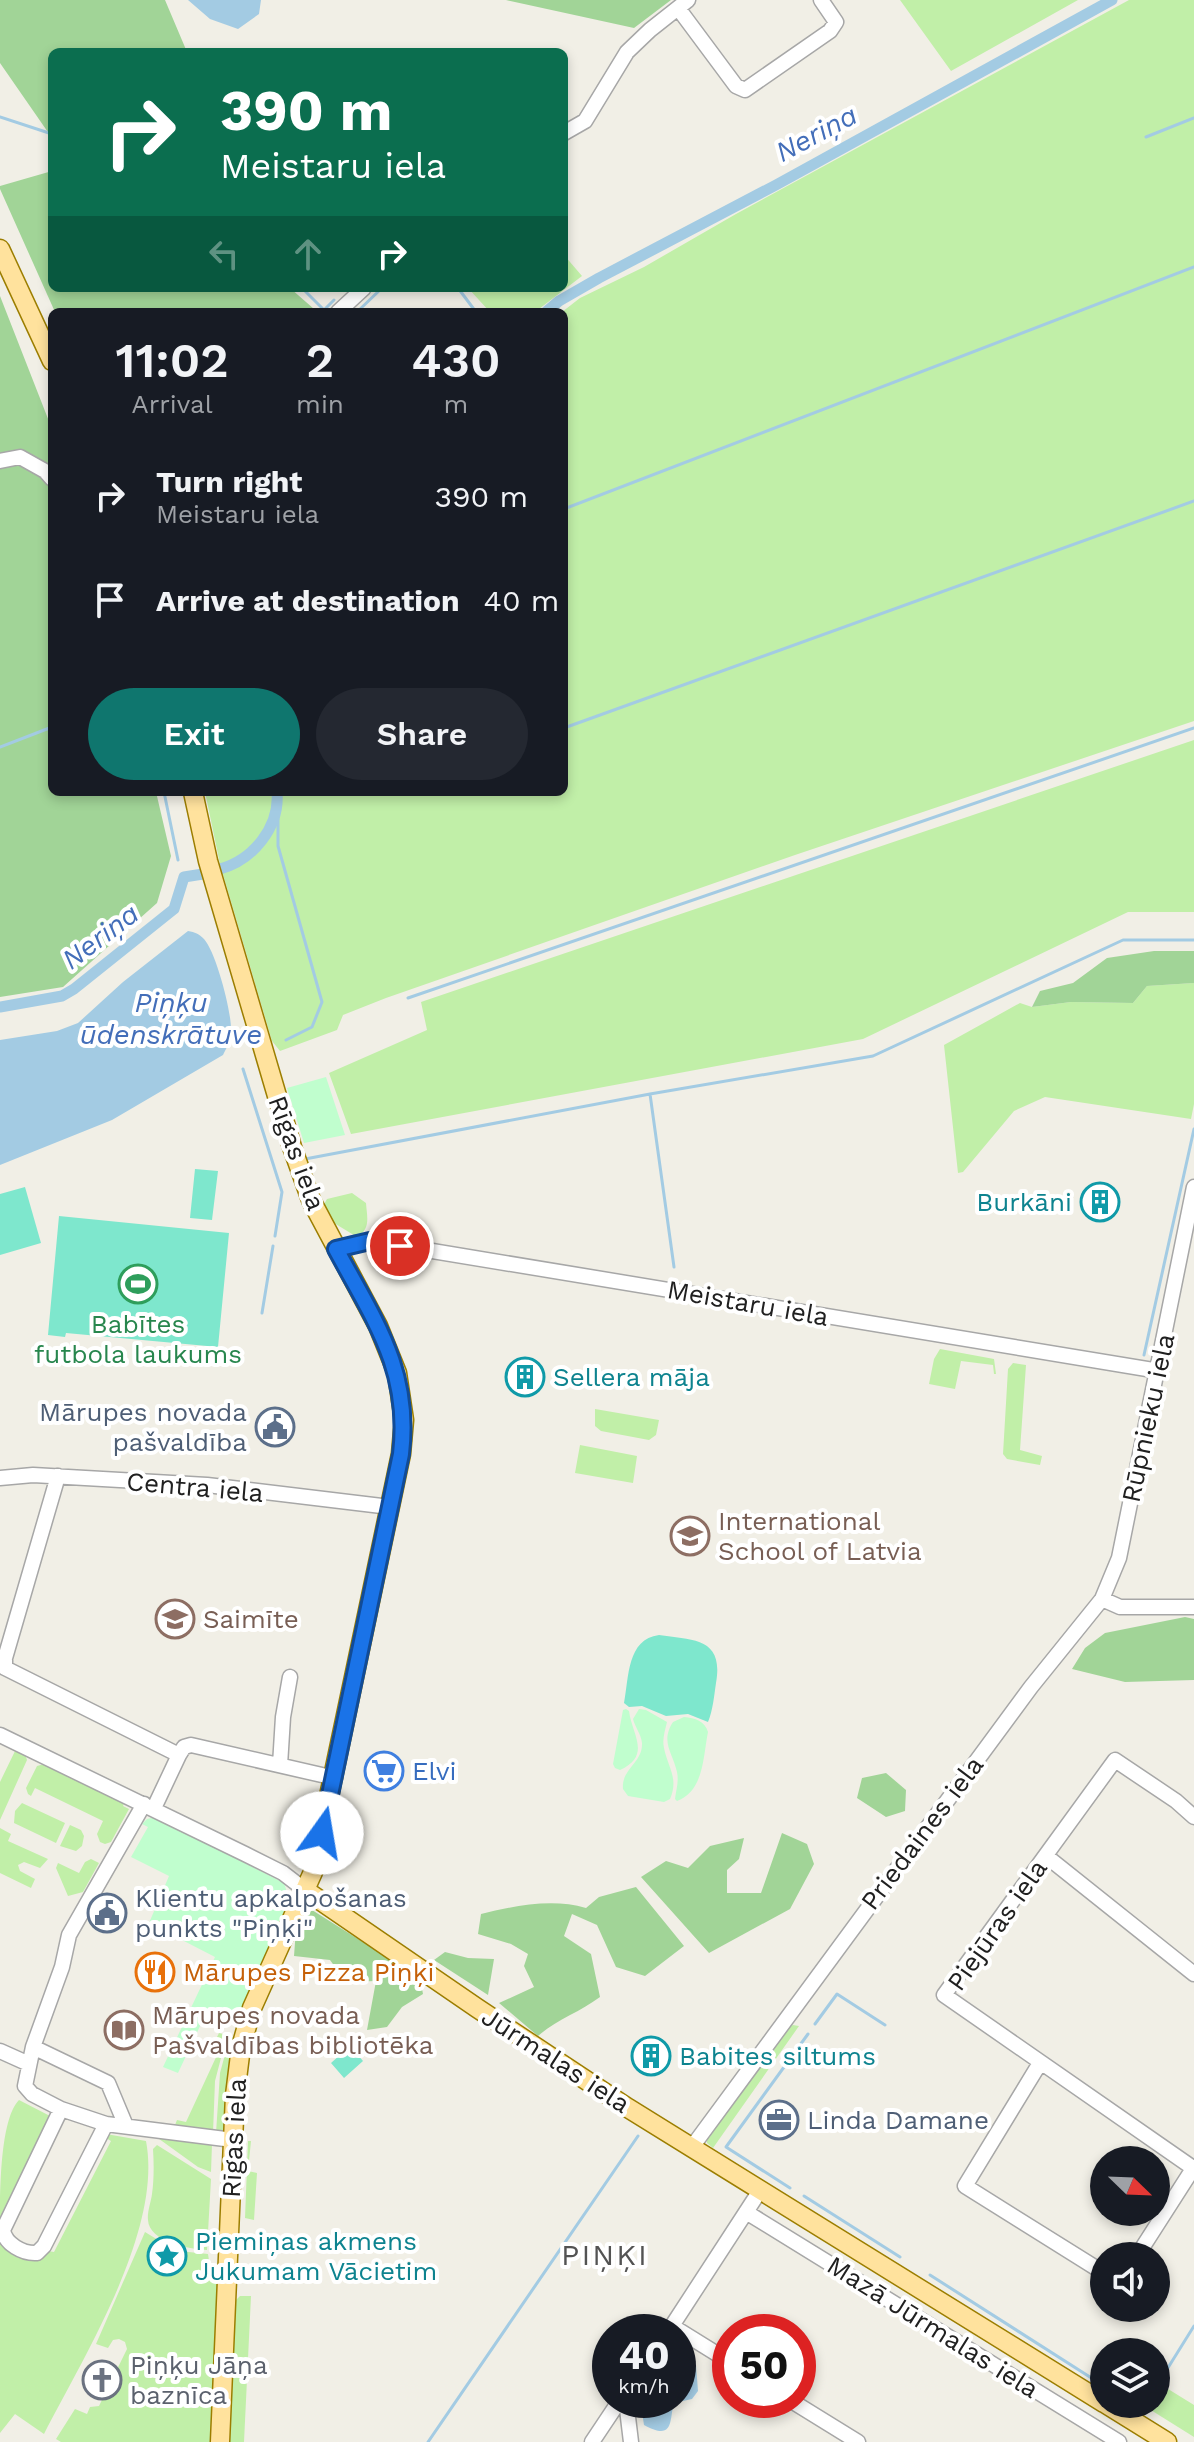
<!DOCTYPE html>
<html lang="en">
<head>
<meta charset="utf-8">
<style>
  :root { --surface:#171b24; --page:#242831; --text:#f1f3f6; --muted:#9ea1a6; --accent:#0f766e }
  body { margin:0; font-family:"Work Sans",sans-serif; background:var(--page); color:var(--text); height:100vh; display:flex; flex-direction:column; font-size:30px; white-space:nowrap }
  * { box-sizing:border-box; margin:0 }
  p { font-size:26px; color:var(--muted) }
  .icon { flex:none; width:44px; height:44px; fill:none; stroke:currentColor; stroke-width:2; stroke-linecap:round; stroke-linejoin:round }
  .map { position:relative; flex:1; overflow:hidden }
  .drawer { position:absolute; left:48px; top:308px; width:520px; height:488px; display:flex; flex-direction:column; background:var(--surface); border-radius:12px; box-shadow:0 4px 12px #0003 }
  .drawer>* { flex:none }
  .banner { position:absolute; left:48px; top:48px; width:520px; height:244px; border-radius:12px; box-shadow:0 4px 12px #0003; background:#0b6e4f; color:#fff; overflow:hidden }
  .needle { width:52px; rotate:113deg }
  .controls { position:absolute; left:1090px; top:2146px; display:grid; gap:16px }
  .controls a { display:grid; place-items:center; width:80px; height:80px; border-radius:50%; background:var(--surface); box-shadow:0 4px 12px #0003; font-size:40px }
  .speed { position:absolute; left:592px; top:2314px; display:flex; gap:16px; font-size:40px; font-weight:700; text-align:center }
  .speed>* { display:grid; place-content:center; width:104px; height:104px; border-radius:50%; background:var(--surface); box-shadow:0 4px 12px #0003; line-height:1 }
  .speed small { font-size:20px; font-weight:400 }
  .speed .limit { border:12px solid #d22; background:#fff; color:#111 }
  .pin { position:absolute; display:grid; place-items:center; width:68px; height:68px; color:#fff; margin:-34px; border:4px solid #fff; border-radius:50%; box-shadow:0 2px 8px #0007 }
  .me { position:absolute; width:88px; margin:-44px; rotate:13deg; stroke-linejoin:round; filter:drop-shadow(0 0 6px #0008) }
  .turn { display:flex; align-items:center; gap:28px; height:168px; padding:0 40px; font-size:36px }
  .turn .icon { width:104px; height:104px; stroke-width:2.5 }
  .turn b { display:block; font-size:56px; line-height:68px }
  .lanes { display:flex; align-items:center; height:76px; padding:0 40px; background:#0003; justify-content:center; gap:40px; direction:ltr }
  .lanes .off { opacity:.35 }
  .eta { display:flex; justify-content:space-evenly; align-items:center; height:136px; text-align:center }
  .eta b { font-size:48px; font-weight:600; line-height:56px }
  .action { display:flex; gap:16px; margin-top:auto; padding:16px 40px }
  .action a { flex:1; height:92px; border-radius:48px; background:var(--accent); color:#fff; font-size:32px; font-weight:600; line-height:92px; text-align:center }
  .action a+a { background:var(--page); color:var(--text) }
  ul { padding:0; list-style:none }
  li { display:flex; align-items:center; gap:24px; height:104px; padding:0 40px }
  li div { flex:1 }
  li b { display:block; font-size:30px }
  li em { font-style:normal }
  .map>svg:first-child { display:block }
  .grass { fill:#c1efa8 }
  .forest { fill:#a1d497 }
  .park { fill:#c0fece }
  .pitch { fill:#7ee7cd }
  .water { fill:#a3cbe3 }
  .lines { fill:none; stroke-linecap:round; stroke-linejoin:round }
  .stream { stroke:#a3cbe3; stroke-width:3 }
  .canal { stroke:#a3cbe3; stroke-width:11 }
  .minor-casing { stroke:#a7a7a7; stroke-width:17 }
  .major-casing { stroke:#9c7e00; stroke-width:21 }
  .minor { stroke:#fff; stroke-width:14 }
  .major { stroke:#ffe29d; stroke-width:18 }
  .route-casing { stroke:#114b97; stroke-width:20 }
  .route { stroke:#1a73e8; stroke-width:14 }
  .labels { text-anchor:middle; stroke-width:8; stroke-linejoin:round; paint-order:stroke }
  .street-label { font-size:26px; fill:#202020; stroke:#fff }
  .culture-label { font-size:26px; fill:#0d838f; stroke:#fff; text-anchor:start }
  .leisure-label { font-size:26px; fill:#27864d; stroke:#fff }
  .service-label { font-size:26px; fill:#4e5e75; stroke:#fff; text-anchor:start }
  .education-label { font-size:26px; fill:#785e54; stroke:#fff; text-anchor:start }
  .shop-label { font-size:26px; fill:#366cbe; stroke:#fff; text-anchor:start }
  .food-label { font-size:26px; fill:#c56008; stroke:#fff; text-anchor:start }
  .worship-label { font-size:26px; fill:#5b616d; stroke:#fff; text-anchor:start }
  .water-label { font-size:28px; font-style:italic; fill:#436eb9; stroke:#fff }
  .quarter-label { font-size:30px; letter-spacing:2px; fill:#535353; stroke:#fff }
</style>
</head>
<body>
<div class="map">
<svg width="1194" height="2442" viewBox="0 0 1194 2442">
  <rect width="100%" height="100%" fill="#f1efe6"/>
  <path class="grass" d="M900,0h178l-127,71z
    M1129,0h65v721l-399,134 -409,143 -43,17 -6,15 -57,21 -8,-10 -52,-177 -15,-72h359v-480h-2l18,-14 64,-31 92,-53z
    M564,255l18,21 -47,36h-45l-22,-24h96z
    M1194,740v172h-66l-265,127 -512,95 -22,-61 98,-43 -6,-28z
    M1194,983v121l-3,15 -146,-22 -31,14 -51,61 -5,1 -14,-128 76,-42 12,4 39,-5 62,1 14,-17z
    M352,1193l14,10c1,14 5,26 -9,34l-23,-14 -11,-17 4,-7z
    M940,1349l54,10 2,15h-2l-1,-9 -32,-4 -6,28 -26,-5 5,-25z
    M1013,1363l13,2 -6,85 22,6 -2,9 -33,-6 -4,-5 5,-85z
    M595,1409l64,11 -3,15 -7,5 -48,-9 -6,-5z
    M580,1445l57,11 -4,27 -58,-10z
    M16,1749l9,5 2,6 -27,60v-38z
    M44,1764l81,37 -2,5 6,3 -18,33 -6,2 -5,-2 -3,-8 6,-13 -68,-33 -4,8 -3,-2 -2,-6 11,-22z
    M22,1803l43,20 -9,20 -42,-20 1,-12z
    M70,1825l11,5 3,6 -2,10 -6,5 -16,-5z
    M0,1828l11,6 -3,7 40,18 -8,9 -16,-6 -6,3 2,6 15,8 -4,9 -31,-15z
    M91,1859l8,4 -16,29 -15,4 -12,-28 2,-5 21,10 6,-11z
    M793,2025l6,1 -86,122 -6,-5v-6l78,-109z
    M219,2033l8,2 -12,46 -2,52 -37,-5 -1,-3 2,-5 9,2 38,-82 -7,-3z
    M230,2036l5,3 -7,88 -4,5 -8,1 4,-60z
    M19,2100l31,16 -50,107c0,-31 0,-104 19,-123z
    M106,2134l40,7c17,89 -62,215 -102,293l-29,-20 -15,19v-190c14,14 32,23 48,8l6,1 57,-111 -5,-3z
    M155,2136l57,8 -1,28 -13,-5z
    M248,2141h3l-3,30 9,2 -3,47 -9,-2z
    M157,2145l54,34 -4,71c-18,-1 -58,-8 -59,-30 -1,-8 3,-18 4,-26 2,-14 2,-30 1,-45z
    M145,2232l18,11 -4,14 8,6 6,-3 6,-9 29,3 2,13 9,18 -8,157h-150l-5,-3 19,-30 12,5 3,-7 9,-1 28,-57 -2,-7 -6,-3 -6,1 -5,8 -12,-4z
    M240,2296h11l-7,146h-17l6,-139z
    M1160,2384l34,21v32l-48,-30 2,-3h8v-13z"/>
  <path class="forest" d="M0,0h165l22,52h-135v86l-52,-75z
    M506,0h165l-37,28z
    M52,171v117h238l24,21 -3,3h-256l-55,-123v-3z
    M0,296l52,133v363h104l15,64 -14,47 -94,84 -63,10z
    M1154,951h40v32l-47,3 -14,17 -62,-1 -39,5 8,-16 33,-8 34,-25z
    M1185,1617l9,2v61l-69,2 -53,-13 13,-21 20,-15z
    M886,1773l20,17 -1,21 -19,6 -29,-19 5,-20z
    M782,1833l25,11 7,20 -24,45 -81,44 -68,-76 25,-16 22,7 22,-22 34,-8 -5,21 -12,11v23h34z
    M636,1887l48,59 -39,30 -29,-9 -19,-42 -25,-11 -8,22 27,18 9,43c-20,15 -44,23 -62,39l-39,-33 35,-16 -10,-21 4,-12 -17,-10 -33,-10 3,-20c33,-8 71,-16 105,-6l13,-11z
    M312,1910l108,68 3,16 -21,13 -15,20 -20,3 9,-49 -30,1 -16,-22 -36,-4 2,-27z
    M445,1952l23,6 26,1 -6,36 -54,-35z"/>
  <path class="park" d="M326,1077l19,58 -41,8 -17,-55z
    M626,1709l3,2c3,24 23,44 -9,59l-5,-2 -2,-4 10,-54z
    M639,1709l7,1 21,12c-2,9 -5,17 -3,26 4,20 15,30 6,51l-6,3 -36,-6 -5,-7c-2,-20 20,-26 19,-46 -1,-9 -7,-16 -9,-24z
    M684,1717c11,1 21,4 24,15 -5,25 -4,59 -31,69l-2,-2c1,-9 4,-17 2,-27 -4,-19 -17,-30 -4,-50z
    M155,1817l129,66 7,21 -48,108 -11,7 -23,-12 -31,66 -15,-6 52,-110 -66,-34 20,-47 -38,-19 17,-30 -6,-3 5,-5z"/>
  <path class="pitch" d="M195,1169l23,2 -6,49 -22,-2z
    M25,1187l16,56 -41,12v-61z
    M59,1216l170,17 -11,114 -152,-14 -1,4 -17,-2z
    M659,1635c35,5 65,3 57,48 -2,13 -3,27 -8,39l-20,-8 -22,2 -24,-10 -13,1 -5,-4c5,-26 3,-64 35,-68z
    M350,2046l13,15 -19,17 -13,-15z"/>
  <path class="water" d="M188,0h73l-2,14 -21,15 -28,-10z
    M188,931c7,1 11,3 16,8 12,13 28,74 27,92 0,9 -4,16 -8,24l-111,65 -112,45v-125l57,-9 21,-8 45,-41z
    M678,2356h8l10,9 2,26 -6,8 -18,4c-5,16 1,39 -30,22l-2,-13 3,-12h33z"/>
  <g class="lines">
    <path class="stream" d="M0,117l52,17
      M1146,137l48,-19
      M302,288l22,22
      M458,288l18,24
      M322,312l12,-12
      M357,312l25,-24
      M564,509l630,-242
      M564,728l630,-227
      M0,747l52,-20
      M164,792l14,68
      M278,802v44l44,156 -10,25 -26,13
      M408,998l786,-270
      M243,1069l39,123 -7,44
      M650,1094l24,173
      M305,1159l345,-65 223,-38 250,-116h71
      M262,1313l11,-67
      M1144,1355l50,-226
      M815,2024l22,-30 48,31
      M790,2188l-64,-41 82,-113
      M804,2196l96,61
      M930,2275l174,111
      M1156,2387l38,-61
      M1133,2404l9,5 3,-5
      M428,2442l210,-306"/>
    <path class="canal" d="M546,312l13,-11 40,-23 177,-93 336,-185
      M220,869c33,-9 60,-42 57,-77
      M0,1007l62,-11 12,-7 100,-80 10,-32 19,-3"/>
    <defs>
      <path id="minor" d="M678,8l58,78 9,4 85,-59 6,-9 -15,-22
        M564,133l21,-12 42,-69 23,-22 38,-30
        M338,312l26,-24
        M0,461l20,-4 25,14 7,8
        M336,1249l19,-6 23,-1 781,129
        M58,1476l-53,182v10l174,87 -25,53
        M0,1478l33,-3 174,10 183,22
        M1102,1599l18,8h74
        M0,1735l245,119 38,19 22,17
        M179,1755l5,-8 7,-2 144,33
        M280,1765l3,-48 7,-40
        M144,1804l-75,131 -7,32 -29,80 -8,39 7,8 29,15 45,15 127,16
        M1046,1856l148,118
        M33,2047l75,36 18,43
        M0,2051l29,13
        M1040,2063l-75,123 139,87
        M61,2109l-58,121c2,14 20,24 34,23l7,-7 62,-122
        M692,2147l339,-460 71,-88 17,-41 75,-371
        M1193,2168l-249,-173 171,-235 61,41 18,16
        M746,2212l373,230
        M1137,2256l57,-89
        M672,2326l58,36
        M668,2332l93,-143
        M623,2400l4,9 4,33
        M790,2400l68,42
        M592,2442l28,-42"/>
      <path id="major" d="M0,249l52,112
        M193,792l15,69 84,286 19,53 67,126 19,47 7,47 -3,34 -88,418 -61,136 -11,39 -6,48 -15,347
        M305,1890l172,118 151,100 476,295
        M1106,2404l61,38"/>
    </defs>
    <use href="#minor" class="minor-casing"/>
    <use href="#major" class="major-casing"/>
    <use href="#minor" class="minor"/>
    <use href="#major" class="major"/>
  </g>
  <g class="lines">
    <defs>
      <path id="route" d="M322,1833l79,-379c10,-84 -27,-134 -65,-205l34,-8 30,5"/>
    </defs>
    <use href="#route" class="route-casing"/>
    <use href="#route" class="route"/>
  </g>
  <defs>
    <symbol id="building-ring" viewBox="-11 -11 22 22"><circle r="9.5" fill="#fff" stroke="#0f9aa8" stroke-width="1.5"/><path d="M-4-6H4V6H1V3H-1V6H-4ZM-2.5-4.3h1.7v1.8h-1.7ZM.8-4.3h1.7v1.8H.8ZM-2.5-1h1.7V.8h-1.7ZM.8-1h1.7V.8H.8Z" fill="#0f9aa8"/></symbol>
    <symbol id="stadium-ring" viewBox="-11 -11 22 22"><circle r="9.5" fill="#fff" stroke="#2e9e5b" stroke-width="1.5"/><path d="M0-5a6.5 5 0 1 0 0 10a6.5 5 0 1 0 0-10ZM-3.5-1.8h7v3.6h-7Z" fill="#2e9e5b"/></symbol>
    <symbol id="civic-ring" viewBox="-11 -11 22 22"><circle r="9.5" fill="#fff" stroke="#5c6f8a" stroke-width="1.5"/><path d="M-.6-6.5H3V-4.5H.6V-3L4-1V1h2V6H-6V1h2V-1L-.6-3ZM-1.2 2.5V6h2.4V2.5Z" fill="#5c6f8a"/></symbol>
    <symbol id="school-ring" viewBox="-11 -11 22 22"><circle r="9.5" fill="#fff" stroke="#8d6e63" stroke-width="1.5"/><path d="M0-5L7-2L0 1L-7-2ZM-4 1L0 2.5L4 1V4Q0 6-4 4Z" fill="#8d6e63"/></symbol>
    <symbol id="supermarket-ring" viewBox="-11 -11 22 22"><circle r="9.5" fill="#fff" stroke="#3f7fe0" stroke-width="1.5"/><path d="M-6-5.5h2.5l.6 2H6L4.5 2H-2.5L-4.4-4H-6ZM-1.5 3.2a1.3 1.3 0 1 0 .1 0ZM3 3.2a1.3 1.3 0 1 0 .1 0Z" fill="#3f7fe0"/></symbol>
    <symbol id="restaurant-ring" viewBox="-11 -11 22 22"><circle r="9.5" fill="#fff" stroke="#e8710a" stroke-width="1.5"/><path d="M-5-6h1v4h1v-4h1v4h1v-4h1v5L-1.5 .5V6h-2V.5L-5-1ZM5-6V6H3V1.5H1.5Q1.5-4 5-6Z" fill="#e8710a"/></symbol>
    <symbol id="library-ring" viewBox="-11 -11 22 22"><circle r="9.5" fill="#fff" stroke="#8d6e63" stroke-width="1.5"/><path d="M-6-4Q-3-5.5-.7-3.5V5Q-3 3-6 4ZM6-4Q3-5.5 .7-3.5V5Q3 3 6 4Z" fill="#8d6e63"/></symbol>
    <symbol id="office-ring" viewBox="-11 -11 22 22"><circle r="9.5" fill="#fff" stroke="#5c6f8a" stroke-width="1.5"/><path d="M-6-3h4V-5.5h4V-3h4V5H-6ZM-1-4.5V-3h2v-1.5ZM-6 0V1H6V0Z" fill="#5c6f8a"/></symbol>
    <symbol id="sight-ring" viewBox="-11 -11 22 22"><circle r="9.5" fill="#fff" stroke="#0f9aa8" stroke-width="1.5"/><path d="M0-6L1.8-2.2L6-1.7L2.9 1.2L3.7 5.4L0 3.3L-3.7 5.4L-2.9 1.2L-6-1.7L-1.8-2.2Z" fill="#0f9aa8"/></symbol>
    <symbol id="church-ring" viewBox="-11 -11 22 22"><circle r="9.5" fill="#fff" stroke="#6b7280" stroke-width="1.5"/><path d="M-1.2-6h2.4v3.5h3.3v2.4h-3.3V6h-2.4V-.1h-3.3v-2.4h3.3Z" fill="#6b7280"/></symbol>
  </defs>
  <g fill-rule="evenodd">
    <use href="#building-ring" x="1078" y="1180" width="44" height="44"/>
    <use href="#stadium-ring" x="116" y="1262" width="44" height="44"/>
    <use href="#building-ring" x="503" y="1355" width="44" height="44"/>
    <use href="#civic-ring" x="253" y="1405" width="44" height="44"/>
    <use href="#school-ring" x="668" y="1514" width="44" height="44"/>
    <use href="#school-ring" x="153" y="1597" width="44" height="44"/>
    <use href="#supermarket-ring" x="362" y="1749" width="44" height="44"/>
    <use href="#civic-ring" x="85" y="1891" width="44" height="44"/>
    <use href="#restaurant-ring" x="133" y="1950" width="44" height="44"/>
    <use href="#library-ring" x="102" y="2008" width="44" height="44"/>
    <use href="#building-ring" x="629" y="2034" width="44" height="44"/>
    <use href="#office-ring" x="757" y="2098" width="44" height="44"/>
    <use href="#sight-ring" x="145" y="2234" width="44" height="44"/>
    <use href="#church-ring" x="80" y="2358" width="44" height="44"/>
  </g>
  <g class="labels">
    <g class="street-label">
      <text transform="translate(297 1153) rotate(70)" y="9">Rīgas iela</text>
      <text transform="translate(748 1303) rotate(10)" y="9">Meistaru iela</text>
      <text transform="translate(1148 1418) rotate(-78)" y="9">Rūpnieku iela</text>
      <text transform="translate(195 1487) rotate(5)" y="9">Centra iela</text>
      <text transform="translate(922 1833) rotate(-53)" y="9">Priedaines iela</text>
      <text transform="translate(997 1925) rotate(-55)" y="9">Piejūras iela</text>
      <text transform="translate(556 2060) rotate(33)" y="9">Jūrmalas iela</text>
      <text transform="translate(234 2138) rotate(-87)" y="9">Rīgas iela</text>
      <text transform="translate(933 2327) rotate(32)" y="9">Mazā Jūrmalas iela</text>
    </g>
    <g class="culture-label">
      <text x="1072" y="1211" text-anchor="end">Burkāni</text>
      <text x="553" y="1386">Sellera māja</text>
      <text x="679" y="2065">Babites siltums</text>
      <text x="195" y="2250">Piemiņas akmens<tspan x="195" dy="30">Jukumam Vācietim</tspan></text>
    </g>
    <g class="leisure-label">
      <text x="138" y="1333">Babītes<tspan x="138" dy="30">futbola laukums</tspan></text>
    </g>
    <g class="service-label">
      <text x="247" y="1421" text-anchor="end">Mārupes novada<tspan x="247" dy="30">pašvaldība</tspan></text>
      <text x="135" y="1907">Klientu apkalpošanas<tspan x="135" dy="30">punkts "Piņķi"</tspan></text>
      <text x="807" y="2129">Linda Damane</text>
    </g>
    <g class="education-label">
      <text x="718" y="1530">International<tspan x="718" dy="30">School of Latvia</tspan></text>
      <text x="203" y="1628">Saimīte</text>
      <text x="152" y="2024">Mārupes novada<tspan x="152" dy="30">Pašvaldības bibliotēka</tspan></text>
    </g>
    <g class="shop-label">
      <text x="412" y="1780">Elvi</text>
    </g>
    <g class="food-label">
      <text x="183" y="1981">Mārupes Pizza Piņķi</text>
    </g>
    <g class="worship-label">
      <text x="130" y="2374">Piņķu Jāņa<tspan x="130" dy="30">baznīca</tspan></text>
    </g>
    <g class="water-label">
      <text transform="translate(816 133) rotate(-28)" y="10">Neriņa</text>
      <text transform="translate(100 936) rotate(-37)" y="10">Neriņa</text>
      <text x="171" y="1012">Piņķu<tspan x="171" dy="32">ūdenskrātuve</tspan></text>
    </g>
    <g class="quarter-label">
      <text x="605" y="2265">PIŅĶI</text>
    </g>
  </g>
</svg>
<div class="controls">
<a><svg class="needle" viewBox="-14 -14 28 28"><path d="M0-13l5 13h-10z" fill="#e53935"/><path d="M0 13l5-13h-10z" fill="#9ea1a6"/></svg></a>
<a><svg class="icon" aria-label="sound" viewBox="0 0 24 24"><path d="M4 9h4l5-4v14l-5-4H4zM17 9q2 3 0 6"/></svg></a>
<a><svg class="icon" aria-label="layers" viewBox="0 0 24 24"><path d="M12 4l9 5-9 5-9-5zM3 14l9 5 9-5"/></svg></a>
</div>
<div class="speed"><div>40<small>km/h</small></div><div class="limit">50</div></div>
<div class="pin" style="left:400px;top:1246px;background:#d93025"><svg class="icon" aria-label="arrive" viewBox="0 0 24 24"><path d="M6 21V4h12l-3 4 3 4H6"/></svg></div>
<svg class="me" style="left:322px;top:1833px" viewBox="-20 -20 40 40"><circle r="19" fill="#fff"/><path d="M0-13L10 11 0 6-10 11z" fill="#1a73e8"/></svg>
<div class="banner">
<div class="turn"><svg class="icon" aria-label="right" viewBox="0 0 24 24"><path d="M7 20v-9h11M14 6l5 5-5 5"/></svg><div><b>390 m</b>Meistaru iela</div></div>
<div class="lanes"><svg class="icon off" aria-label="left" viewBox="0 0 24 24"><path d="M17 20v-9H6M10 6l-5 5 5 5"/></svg><svg class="icon off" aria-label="ahead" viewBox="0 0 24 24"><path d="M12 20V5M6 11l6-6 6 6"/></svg><svg class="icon" aria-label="right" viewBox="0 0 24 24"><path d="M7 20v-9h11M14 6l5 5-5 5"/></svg></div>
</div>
<section class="drawer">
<div class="eta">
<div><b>11:02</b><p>Arrival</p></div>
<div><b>2</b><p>min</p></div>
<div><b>430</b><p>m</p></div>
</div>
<ul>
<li><svg class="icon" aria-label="right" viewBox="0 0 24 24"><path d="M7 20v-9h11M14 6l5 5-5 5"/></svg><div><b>Turn right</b><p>Meistaru iela</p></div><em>390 m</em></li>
<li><svg class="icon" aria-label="arrive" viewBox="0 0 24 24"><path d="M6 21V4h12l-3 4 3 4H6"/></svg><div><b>Arrive at destination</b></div><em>40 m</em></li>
</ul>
<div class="action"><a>Exit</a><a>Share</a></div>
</section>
</div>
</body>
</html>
